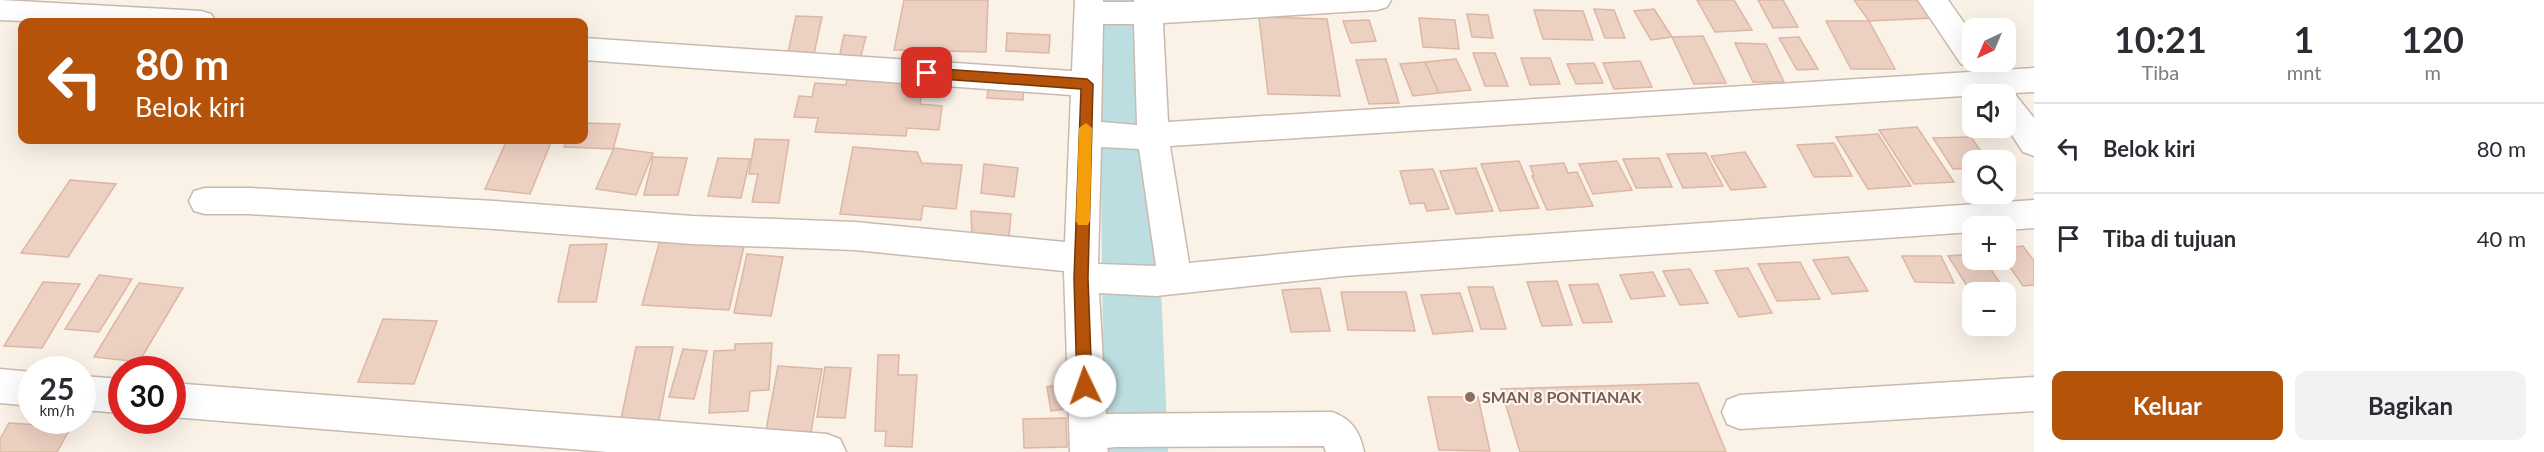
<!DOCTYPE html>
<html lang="id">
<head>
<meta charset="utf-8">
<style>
  :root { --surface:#fff; --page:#f2f2f3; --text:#2b2b33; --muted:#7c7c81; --line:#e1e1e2; --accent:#b45309 }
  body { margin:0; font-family:Lato,sans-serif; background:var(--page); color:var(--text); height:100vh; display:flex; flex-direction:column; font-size:22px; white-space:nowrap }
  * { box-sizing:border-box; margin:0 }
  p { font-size:20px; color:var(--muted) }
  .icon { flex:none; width:33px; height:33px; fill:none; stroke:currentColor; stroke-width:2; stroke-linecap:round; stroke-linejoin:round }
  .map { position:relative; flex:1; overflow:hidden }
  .drawer { display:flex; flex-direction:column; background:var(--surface); width:510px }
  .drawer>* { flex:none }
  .guide { position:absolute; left:18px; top:18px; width:570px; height:126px; border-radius:12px; box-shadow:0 6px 24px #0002; background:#b45309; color:#fff; overflow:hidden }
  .needle { width:39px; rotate:224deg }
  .tools { position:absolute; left:1962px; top:18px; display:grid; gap:12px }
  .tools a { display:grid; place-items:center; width:54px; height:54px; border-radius:12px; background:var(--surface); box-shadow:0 6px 24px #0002; font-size:30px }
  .speed { position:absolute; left:18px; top:356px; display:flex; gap:12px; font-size:30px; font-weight:700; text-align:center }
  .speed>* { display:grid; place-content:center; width:78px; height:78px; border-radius:50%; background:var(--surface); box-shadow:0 6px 24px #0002; line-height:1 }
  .speed small { font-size:15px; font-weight:400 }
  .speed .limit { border:9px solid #d22; background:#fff; color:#111 }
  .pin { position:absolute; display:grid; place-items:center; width:51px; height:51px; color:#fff; margin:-26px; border-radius:12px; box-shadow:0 3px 9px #0006 }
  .me { position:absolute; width:66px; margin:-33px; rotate:357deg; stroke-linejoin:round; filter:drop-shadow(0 0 4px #0008) }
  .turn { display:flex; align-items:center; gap:21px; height:126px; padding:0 18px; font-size:27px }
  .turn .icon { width:78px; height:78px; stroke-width:2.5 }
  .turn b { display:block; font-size:42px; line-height:51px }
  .eta { display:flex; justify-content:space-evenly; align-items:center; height:102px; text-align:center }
  .eta b { font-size:36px; font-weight:700; line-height:42px }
  .primary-button { display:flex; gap:12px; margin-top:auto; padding:12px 18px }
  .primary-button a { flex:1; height:69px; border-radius:12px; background:var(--accent); color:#fff; font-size:24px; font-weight:700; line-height:69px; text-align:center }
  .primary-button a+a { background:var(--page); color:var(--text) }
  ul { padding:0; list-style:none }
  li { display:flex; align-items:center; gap:18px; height:90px; padding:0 18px; border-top:2px solid var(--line) }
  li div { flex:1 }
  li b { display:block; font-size:22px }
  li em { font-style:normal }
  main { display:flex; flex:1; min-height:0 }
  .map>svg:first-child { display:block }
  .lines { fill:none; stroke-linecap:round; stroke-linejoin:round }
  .river { fill:#bddee1; fill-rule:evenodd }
  .building { fill:#ecd0c2; stroke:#ddb6a4; stroke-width:1.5 }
  .minor-casing { stroke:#cab9ae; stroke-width:3 }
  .minor { fill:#fff; fill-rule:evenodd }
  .route { fill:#b45309; stroke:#753606; stroke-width:1.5 }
  .slow { fill:#f59e0b }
  .education-dot { fill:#8d6e63; stroke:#fdf6ed; stroke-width:2 }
  .labels { text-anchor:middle; stroke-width:4.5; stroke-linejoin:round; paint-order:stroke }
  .education-label { font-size:16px; font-weight:bold; fill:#785e54; stroke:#fdf6ed; text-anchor:start }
</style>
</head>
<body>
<main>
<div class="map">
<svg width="2034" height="452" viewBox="0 0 2034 452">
  <rect width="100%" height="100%" fill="#faf1e7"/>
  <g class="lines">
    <path class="river" d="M1099,0h50l19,452h-64z"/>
  </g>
  <path class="building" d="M904,0h84l-2,52 -92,-2z
    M1697,0h37l18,30 -37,2z
    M1758,0h25l15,27 -25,1z
    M1854,0h66l13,18 -64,3z
    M1594,9l20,1 11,28h-20z
    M1654,9l18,28 -21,3 -17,-29z
    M1534,10l49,1 10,29 -50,-1z
    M1467,14l21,1 5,23 -21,-1z
    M796,16l26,1 -8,37 -26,-2z
    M1259,17l68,2 13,77 -72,-2z
    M1419,18l36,2 4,29 -36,-2z
    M1369,20l7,21 -25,2 -8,-22z
    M1826,21h43l26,48h-44z
    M1007,33l43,2 -1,18 -43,-2z
    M844,35l22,2 -6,22 -21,-1z
    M1703,36l23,47 -32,1 -22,-47z
    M1799,37l19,32 -21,1 -18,-32z
    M1735,43l31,1 18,38h-31z
    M1473,53h22l13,33h-23z
    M1521,58h29l10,26 -30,1z
    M1386,59l13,44 -30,1 -13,-44z
    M1456,59l15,31 -32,3 -14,-31z
    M1640,61l12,26 -38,2 -11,-26z
    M1425,62l14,31 -26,3 -13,-32z
    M1594,63l9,20 -27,1 -9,-20z
    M848,72l76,4 -4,28 22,2 -3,24 -32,-2 -1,8 -91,-4 3,-14 -24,-1 5,-21 13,1 3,-14 31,2z
    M989,82l35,2 -1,16 -36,-2z
    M584,123l36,1 -7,25 -49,-2 3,-7h17z
    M1917,127l37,55 -40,2 -35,-54z
    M1878,134l33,52 -43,3 -32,-52z
    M1971,137l16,23h-15v8l-19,1 -20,-31z
    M755,139l34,1 -10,63 -27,-1 6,-28h-9z
    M507,140h45l-22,54 -45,-5z
    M1834,143l18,33 -38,1 -17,-32z
    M853,147l64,5 5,11 40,2 -6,44 -33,-3 -2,14 -81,-6z
    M614,148l39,5 -17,42 -40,-6z
    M1745,152l21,35 -35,3 -20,-34z
    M1706,153l17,33 -40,2 -16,-34z
    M653,157l34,1 -9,37h-34z
    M718,158l32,1 -9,39 -33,-2z
    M1659,158l13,29 -36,1 -13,-29z
    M1519,161l20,47 -39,3 -19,-47z
    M1617,161l15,29 -39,4 -14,-30z
    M1564,163l4,10 9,-1 16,34 -46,4 -15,-34h2l-4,-10z
    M984,164l34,4 -4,29 -33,-4z
    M1476,168l17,43 -37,3 -16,-43z
    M1433,169l16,40 -22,2 -3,-8 -14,1 -10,-33z
    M70,180l46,4 -48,73 -47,-4z
    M971,211l40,3 -2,22 -37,2z
    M662,233l84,5 -17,72 -87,-5z
    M607,244l-11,58h-38l12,-57z
    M2023,246l11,15v24l-11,1 -18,-26 1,-12z
    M747,254l36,3 -12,59 -37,-3z
    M1972,254v6h13l15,23 -33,3 -19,-30z
    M1902,256h39l13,27 -39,-1z
    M1848,257l20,34 -36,3 -19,-34z
    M1800,262l20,37 -43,2 -19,-37z
    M1748,268l24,45 -33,4 -24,-46z
    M1690,269l18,34 -28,2 -17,-34z
    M1653,272l12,24 -34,3 -11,-24z
    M99,275l33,4 -33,53 -34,-3z
    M1557,281l15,44 -30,1 -15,-44z
    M43,282l37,2 -38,64 -38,-2z
    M139,283l44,5 -44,74 -45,-5z
    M1598,284l14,38 -29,1 -14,-38z
    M1468,287h25l13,42h-25z
    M1320,288l10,43 -39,1 -9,-42z
    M1341,292h65l9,39 -67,-1z
    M1460,293l13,38 -40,3 -12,-39z
    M383,319l54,2 -23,63 -56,-2z
    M772,343l-3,47 -19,1 -2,20 -39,2 5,-62 21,-1v-6z
    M636,347h37l-15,78 -38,-1z
    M683,349l24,2 -13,48 -25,-2z
    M878,355h21l-1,20h19l-5,72 -27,-1 1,-15h-11z
    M778,366l44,3 -12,69 -45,-3z
    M825,367l26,1 -6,50 -28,-1z
    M1698,383l28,69h-206l-19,-63z
    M1067,384l5,24 -21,3 -4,-24z
    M1428,397h50l12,54 -51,-1z
    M1066,418l1,29 -43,1 -1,-29z
    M9,423l62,4 -14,25h-57v-13z"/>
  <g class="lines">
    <defs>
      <path id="minor" d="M0,0l201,11 10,3 5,8h-171l-45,-2z
        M1075,0h28v2h31v-2h257l-4,7 -10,3 -214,13 5,99 866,-54v24l-20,1 20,25v38l-11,-4 -17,-26v-32h-11l-825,52 19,117 154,-15 691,-48v28l-28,2v-4h-34v6l-629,44 -187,20 -57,-3 7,121 226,-2c20,7 28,20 32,40h-38l-2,-6 -209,1 -8,1 1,4h-38l-6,-181 -209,-21 -163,-6 -197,-15 -246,-15h-44l-11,-3 -5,-10 5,-10 11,-3h44l246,13 197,15 163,6 210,20 6,-147 -487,-35v-22l488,33zM1103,24h31l3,101 -36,-3zM1101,147l38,2 17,117 -58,-2z
        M1918,0h30l24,34v28h12l-1,2 -11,3 -11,-3z
        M0,369l32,3v34l-32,-3z
        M82,376l40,3v34l-40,-3z
        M2034,377v34l-294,18 -13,-5 -5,-12 5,-12 13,-5z
        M172,383l655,51 13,5 6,13h-238l-436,-35z"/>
    </defs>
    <use href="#minor" class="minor-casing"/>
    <use href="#minor" class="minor"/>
  </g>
  <path class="route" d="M927,68l160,11 6,5 -5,194 4,108 -2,5 -5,2 -5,-2 -3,-5 -3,-108 7,-189 -154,-11 -6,-5z"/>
  <path class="slow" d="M1086,123l6,5 -2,93 -2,4h-10l-2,-4 3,-93z"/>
  <circle class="education-dot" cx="1470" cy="397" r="6"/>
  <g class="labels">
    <g class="education-label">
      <text x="1482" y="403">SMAN 8 PONTIANAK</text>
    </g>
  </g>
</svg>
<div class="tools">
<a><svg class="needle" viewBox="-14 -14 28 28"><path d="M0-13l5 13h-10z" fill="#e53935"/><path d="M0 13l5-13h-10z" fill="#7c7c81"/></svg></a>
<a><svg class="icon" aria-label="sound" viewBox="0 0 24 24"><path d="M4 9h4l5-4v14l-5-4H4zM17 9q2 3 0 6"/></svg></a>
<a><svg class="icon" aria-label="search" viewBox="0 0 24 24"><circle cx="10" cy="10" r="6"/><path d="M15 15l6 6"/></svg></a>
<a>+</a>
<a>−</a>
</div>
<div class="speed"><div>25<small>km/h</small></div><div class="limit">30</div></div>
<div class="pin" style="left:927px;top:73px;background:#d93025"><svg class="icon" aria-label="arrive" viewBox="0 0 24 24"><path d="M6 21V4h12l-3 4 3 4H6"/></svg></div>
<svg class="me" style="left:1085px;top:386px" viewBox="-20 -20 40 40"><circle r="19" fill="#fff"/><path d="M0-13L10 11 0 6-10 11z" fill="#b45309"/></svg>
<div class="guide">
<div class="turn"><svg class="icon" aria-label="left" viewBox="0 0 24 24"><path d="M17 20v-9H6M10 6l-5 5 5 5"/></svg><div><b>80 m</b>Belok kiri</div></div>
</div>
</div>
<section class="drawer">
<div class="eta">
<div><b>10:21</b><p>Tiba</p></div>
<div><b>1</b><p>mnt</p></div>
<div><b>120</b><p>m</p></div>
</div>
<ul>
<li><svg class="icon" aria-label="left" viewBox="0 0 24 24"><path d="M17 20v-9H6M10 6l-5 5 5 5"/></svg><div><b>Belok kiri</b></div><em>80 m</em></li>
<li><svg class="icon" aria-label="arrive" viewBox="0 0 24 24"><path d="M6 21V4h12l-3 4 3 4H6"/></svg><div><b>Tiba di tujuan</b></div><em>40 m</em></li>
</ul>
<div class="primary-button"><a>Keluar</a><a>Bagikan</a></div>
</section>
</main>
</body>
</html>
